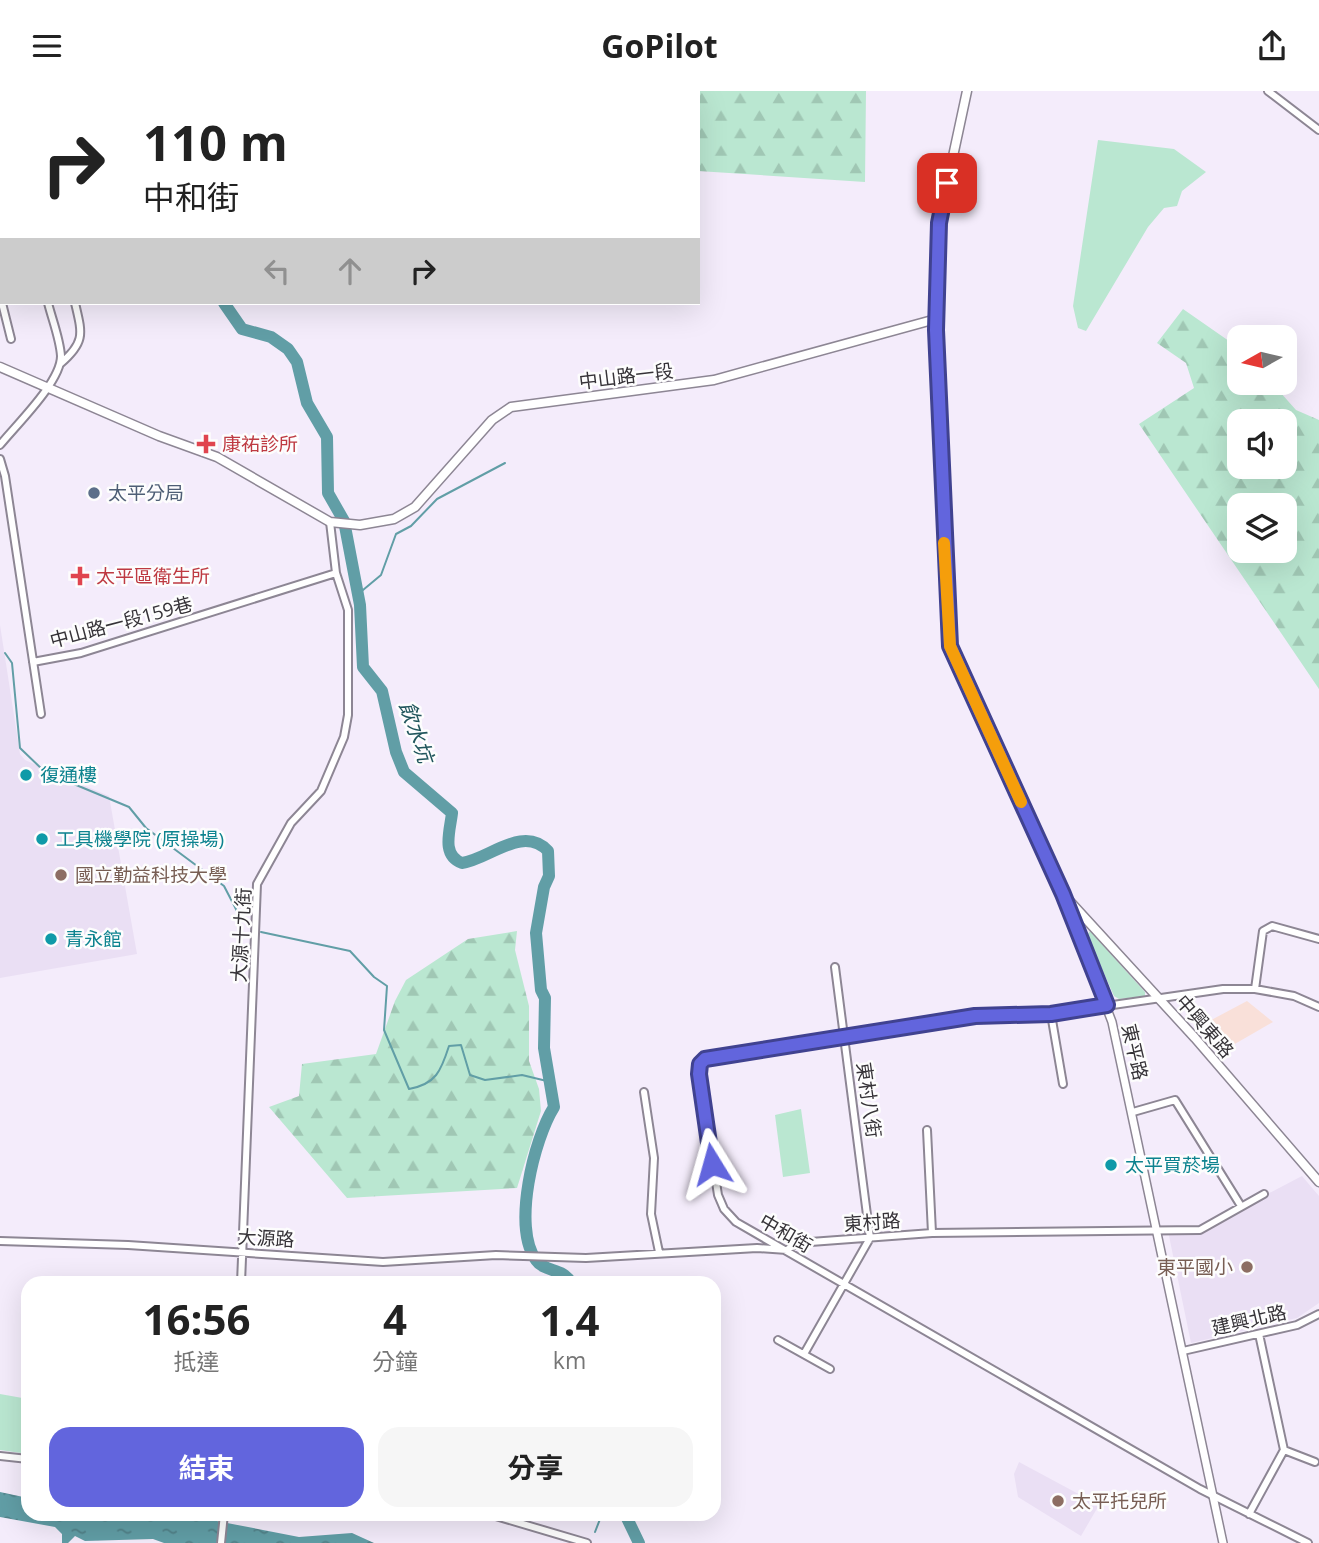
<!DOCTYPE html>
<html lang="zh-TW">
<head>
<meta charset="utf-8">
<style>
  :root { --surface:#fff; --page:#f6f6f6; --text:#222; --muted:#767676; --accent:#6265dd }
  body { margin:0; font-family:"Open Sans","Noto Sans TC",sans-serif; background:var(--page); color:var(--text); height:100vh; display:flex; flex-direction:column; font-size:26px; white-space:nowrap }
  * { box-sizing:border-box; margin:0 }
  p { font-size:23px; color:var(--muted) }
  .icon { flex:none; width:38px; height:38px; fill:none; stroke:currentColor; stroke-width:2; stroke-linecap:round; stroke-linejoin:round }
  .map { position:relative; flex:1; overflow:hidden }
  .side { position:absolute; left:21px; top:1185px; width:700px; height:245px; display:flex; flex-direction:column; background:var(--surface); border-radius:21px; box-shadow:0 7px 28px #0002 }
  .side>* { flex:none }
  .guide { position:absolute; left:0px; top:0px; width:700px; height:214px; box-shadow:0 7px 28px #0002; background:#fff; color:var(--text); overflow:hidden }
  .needle { width:46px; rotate:262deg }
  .buttons { position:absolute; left:1227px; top:234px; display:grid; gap:14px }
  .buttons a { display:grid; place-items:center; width:70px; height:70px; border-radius:14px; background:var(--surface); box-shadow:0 7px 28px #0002; font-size:35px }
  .pin { position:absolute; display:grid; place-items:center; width:60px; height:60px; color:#fff; margin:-30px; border-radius:14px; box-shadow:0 4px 10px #0006 }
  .me { position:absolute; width:77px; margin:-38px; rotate:352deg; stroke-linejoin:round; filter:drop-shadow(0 0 5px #0008) }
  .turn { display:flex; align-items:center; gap:24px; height:147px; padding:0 28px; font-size:32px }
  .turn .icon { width:91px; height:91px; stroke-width:2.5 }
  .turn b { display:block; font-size:49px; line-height:60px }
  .lanes { display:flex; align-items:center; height:66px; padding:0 28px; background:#0003; justify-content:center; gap:35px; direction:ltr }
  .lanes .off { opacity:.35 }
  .eta { display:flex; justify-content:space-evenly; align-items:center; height:119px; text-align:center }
  .eta b { font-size:42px; font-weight:700; line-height:49px }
  .cta { display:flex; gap:14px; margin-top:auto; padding:14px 28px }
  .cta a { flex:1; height:80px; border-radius:21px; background:var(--accent); color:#fff; font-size:28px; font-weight:700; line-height:80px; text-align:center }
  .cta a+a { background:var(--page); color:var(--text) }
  header { display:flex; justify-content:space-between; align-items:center; height:91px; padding:0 28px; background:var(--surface); font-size:32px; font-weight:700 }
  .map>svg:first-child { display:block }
  .built { fill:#eadff4 }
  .industrial { fill:#f9e0d9 }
  .green { fill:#bae7d1 }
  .forest { fill:url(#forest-firs); fill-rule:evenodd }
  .water { fill:url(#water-ripples) }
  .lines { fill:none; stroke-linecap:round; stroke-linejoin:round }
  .stream { stroke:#619ea6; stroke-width:2 }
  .river { stroke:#619ea6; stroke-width:12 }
  .minor-casing { stroke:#8d8694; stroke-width:10 }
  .tertiary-casing { stroke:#8d8694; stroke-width:10 }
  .secondary-casing { stroke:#8d8694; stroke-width:11 }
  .minor { stroke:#fff; stroke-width:6 }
  .tertiary { stroke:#fff; stroke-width:7 }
  .secondary { stroke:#fff; stroke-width:8 }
  .route-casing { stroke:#404290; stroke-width:18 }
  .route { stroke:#6265dd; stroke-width:12 }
  .slow { stroke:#f59e0b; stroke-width:12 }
  .health-dot { fill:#e0444e; stroke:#fdfdfd; stroke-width:2.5 }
  .service-dot { fill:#5c6f8a; stroke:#fdfdfd; stroke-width:2.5 }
  .culture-dot { fill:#0f9aa8; stroke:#fdfdfd; stroke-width:2.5 }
  .education-dot { fill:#8d6e63; stroke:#fdfdfd; stroke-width:2.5 }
  .labels { text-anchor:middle; stroke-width:5; stroke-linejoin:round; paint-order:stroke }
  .street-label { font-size:19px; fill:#363338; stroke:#fdfdfd }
  .health-label { font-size:19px; fill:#be3a42; stroke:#fdfdfd; text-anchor:start }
  .service-label { font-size:19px; fill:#4e5e75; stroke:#fdfdfd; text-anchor:start }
  .culture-label { font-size:19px; fill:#0d838f; stroke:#fdfdfd; text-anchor:start }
  .education-label { font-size:19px; fill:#785e54; stroke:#fdfdfd; text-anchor:start }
  .water-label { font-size:21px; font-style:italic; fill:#20555c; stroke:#fdfdfd }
</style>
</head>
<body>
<header><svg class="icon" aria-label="menu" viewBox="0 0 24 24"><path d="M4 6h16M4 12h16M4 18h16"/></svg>GoPilot<svg class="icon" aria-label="share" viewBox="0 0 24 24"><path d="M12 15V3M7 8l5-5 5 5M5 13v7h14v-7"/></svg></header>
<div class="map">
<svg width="1319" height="1452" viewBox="0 0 1319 1452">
  <defs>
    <pattern id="forest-firs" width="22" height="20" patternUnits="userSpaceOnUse" patternTransform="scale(1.75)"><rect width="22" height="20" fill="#bae7d1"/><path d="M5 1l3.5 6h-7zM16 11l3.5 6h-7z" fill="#a0c7b4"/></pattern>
    <pattern id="water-ripples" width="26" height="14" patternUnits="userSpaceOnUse" patternTransform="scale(1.75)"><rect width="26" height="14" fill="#619ea6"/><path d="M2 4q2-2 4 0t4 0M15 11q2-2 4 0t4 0" fill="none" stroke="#518188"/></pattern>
  </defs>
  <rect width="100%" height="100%" fill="#f4ecfb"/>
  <path class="built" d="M0,534l20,129 5,6 84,36 28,158 -137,24z
    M1302,1085l17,20v107l-22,15 -106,25 -23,-112 32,-2z
    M1019,1371l80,43 -18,31 -63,-39 -4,-23z"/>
  <path class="industrial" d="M1247,910l26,21 -40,23 -13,-14 -9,7 -11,-12z"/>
  <path class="green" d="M1098,49l76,9 32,23 -24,19 -5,15 -13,2 -16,19 -62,104 -8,-3 -5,-22z
    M1090,840l55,61v4l-26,3 -5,-3 -27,-61z
    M801,1018l9,64 -27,4 -8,-62z
    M0,1303l28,5v55l-28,-4z"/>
  <path class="forest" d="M46,0h820l-1,91 -167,-11v-78z
    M1183,218l56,39v35h33l24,27 23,10v269l-180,-265 55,-36 -8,-25 -29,-20zM1239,331h45v45h-45zM1239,415h45v45h-45z
    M517,840l-2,19 14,56v55l10,28 2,22 -24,77 -170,10 -78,-91 30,-11 3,-32 74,-10 19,-53 11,-21 62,-41z"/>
  <path class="water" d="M0,1401l28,6v16h153l118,23 53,-4 22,10h-210l-11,-4 -68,2 -10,-5 -7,7h-6v-9l-7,-7 -55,-10z"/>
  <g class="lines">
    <path class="stream" d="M357,504l24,-20 15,-41 15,-8 26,-27 68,-36
      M5,562l7,10 8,85 25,24 84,35 17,21 78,58 14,27 12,11
      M261,841l89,19 24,26 13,9 -3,44 25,59c27,-5 32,-18 40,-43l12,-1 9,30 15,5 37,-5 29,7
      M595,1441l7,-18"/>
    <path class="river" d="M70,0v2
      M224,212l18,26 29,8 17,12 9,13 10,41 20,34 1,56 16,28 16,84 3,62 19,24 14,61 8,20 48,41c-2,18 -11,42 10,50 26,-3 61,-39 86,-12l1,25 -5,11 -8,46 5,57 4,8 -1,50 10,59c-20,32 -42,120 -18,153 9,13 27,7 35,23
      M625,1423l14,29"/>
    <defs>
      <path id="minor" d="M1268,0l51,39
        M0,59l2,-1
        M0,202l2,8
        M2,212l9,36
        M60,273c26,-22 22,-31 15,-61
        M0,354c16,-20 61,-63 61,-89 -1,-17 -9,-37 -13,-53
        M0,368l5,17 36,238
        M33,571l48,-9 255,-80
        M1255,898l8,-58 9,-5 47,13
        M1051,923l12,70
        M644,1001l10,66 -3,56 8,38
        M1133,1021l42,-12 66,106
        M927,1039l5,103
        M0,1150l128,4 255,17 113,-7 90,3 171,-10 30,2 10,-7 135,-10 268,-3 64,-36
        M241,1192l16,-399 34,-61 30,-32 23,-54 4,-22v-105l-12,-37 -6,-51
        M778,1249l52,29
        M1183,1260l114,-26 22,-11
        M804,1263l66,-116 -35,-271
        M1284,1359l31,12
        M0,1365l28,3
        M489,1423l98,29
        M1249,1423l35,-64 -25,-116
        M221,1452l3,-29
        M1308,1452l-108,-54 -464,-267 -12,-13 -6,-14 -19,-123 1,-8 11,-8 254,-38 86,-4 172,-25h32l39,7 25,11"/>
      <path id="tertiary" d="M1064,805l48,126 111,521"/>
      <path id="secondary" d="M967,0l-27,126 -2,48 -1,91 13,290 113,248 132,144 124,144
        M0,276l159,69 58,21 113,65 30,3 34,-6 21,-12 77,-87 19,-13 203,-27 222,-61"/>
    </defs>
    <use href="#minor" class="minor-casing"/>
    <use href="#tertiary" class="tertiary-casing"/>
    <use href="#secondary" class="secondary-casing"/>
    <use href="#minor" class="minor"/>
    <use href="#tertiary" class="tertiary"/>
    <use href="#secondary" class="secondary"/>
  </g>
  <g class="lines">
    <defs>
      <path id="route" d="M712,1073l-13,-90 1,-10 5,-5 270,-43 76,-2 56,-9 -44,-111 -113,-248 -14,-316 3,-107 8,-40"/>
    </defs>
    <use href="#route" class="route-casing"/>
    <use href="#route" class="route"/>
    <path class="slow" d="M944,452l6,103 71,156"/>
  </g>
  <g class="health-dot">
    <path d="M202.5 342.5h7v7h7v7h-7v7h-7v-7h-7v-7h7z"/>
    <path d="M76.5 474.5h7v7h7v7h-7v7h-7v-7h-7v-7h7z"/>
  </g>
  <circle class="service-dot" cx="94" cy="402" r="7"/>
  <g class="culture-dot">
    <circle cx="26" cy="684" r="7"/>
    <circle cx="42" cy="748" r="7"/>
    <circle cx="51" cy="848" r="7"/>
    <circle cx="1111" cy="1074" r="7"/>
  </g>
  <g class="education-dot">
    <circle cx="61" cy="784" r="7"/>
    <circle cx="1247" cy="1176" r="7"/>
    <circle cx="1058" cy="1410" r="7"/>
  </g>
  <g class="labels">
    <g class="street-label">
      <text transform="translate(626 285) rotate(-7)" y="7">中山路一段</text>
      <text transform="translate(121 531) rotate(-15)" y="7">中山路一段159巷</text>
      <text transform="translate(241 844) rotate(-87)" y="7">大源十九街</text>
      <text transform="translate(1205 935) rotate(49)" y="7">中興東路</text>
      <text transform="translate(1135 961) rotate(77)" y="7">東平路</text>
      <text transform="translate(869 1009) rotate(82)" y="7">東村八街</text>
      <text transform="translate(872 1131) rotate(-4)" y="7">東村路</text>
      <text transform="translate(786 1142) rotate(30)" y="7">中和街</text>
      <text transform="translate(266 1147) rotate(3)" y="7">大源路</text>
      <text transform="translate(1249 1229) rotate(-13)" y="7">建興北路</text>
    </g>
    <g class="health-label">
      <text x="222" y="360">康祐診所</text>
      <text x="96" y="492">太平區衛生所</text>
    </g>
    <g class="service-label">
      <text x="108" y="409">太平分局</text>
    </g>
    <g class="culture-label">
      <text x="40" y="691">復通樓</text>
      <text x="56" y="755">工具機學院 (原操場)</text>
      <text x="65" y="855">青永館</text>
      <text x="1125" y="1081">太平買菸場</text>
    </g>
    <g class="education-label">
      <text x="75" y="791">國立勤益科技大學</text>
      <text x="1233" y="1183" text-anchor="end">東平國小</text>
      <text x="1072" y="1417">太平托兒所</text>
    </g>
    <g class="water-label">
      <text transform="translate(416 641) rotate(71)" y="7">飲水坑</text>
    </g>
  </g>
</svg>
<div class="buttons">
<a><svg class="needle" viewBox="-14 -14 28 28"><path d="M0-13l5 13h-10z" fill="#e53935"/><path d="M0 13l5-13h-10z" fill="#767676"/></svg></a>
<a><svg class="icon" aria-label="sound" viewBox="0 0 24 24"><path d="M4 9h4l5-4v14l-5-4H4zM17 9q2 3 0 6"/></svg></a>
<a><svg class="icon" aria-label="layers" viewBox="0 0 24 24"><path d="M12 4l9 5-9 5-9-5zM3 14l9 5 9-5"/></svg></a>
</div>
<div class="pin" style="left:947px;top:92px;background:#d93025"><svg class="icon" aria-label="arrive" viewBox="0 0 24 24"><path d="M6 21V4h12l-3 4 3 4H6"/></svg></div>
<svg class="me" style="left:712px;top:1073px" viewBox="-20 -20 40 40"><path d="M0-17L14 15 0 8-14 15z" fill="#6265dd" stroke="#fff" stroke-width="4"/></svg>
<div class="guide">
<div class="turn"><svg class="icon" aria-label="right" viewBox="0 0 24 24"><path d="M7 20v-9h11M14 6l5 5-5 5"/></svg><div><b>110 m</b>中和街</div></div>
<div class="lanes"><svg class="icon off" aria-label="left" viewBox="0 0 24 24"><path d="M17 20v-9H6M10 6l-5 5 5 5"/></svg><svg class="icon off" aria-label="ahead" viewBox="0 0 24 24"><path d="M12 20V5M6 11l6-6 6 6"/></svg><svg class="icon" aria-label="right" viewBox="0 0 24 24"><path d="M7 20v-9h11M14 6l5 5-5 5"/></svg></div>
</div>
<section class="side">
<div class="eta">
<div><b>16:56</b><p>抵達</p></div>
<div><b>4</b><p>分鐘</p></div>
<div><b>1.4</b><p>km</p></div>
</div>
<div class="cta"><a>結束</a><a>分享</a></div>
</section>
</div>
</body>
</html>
